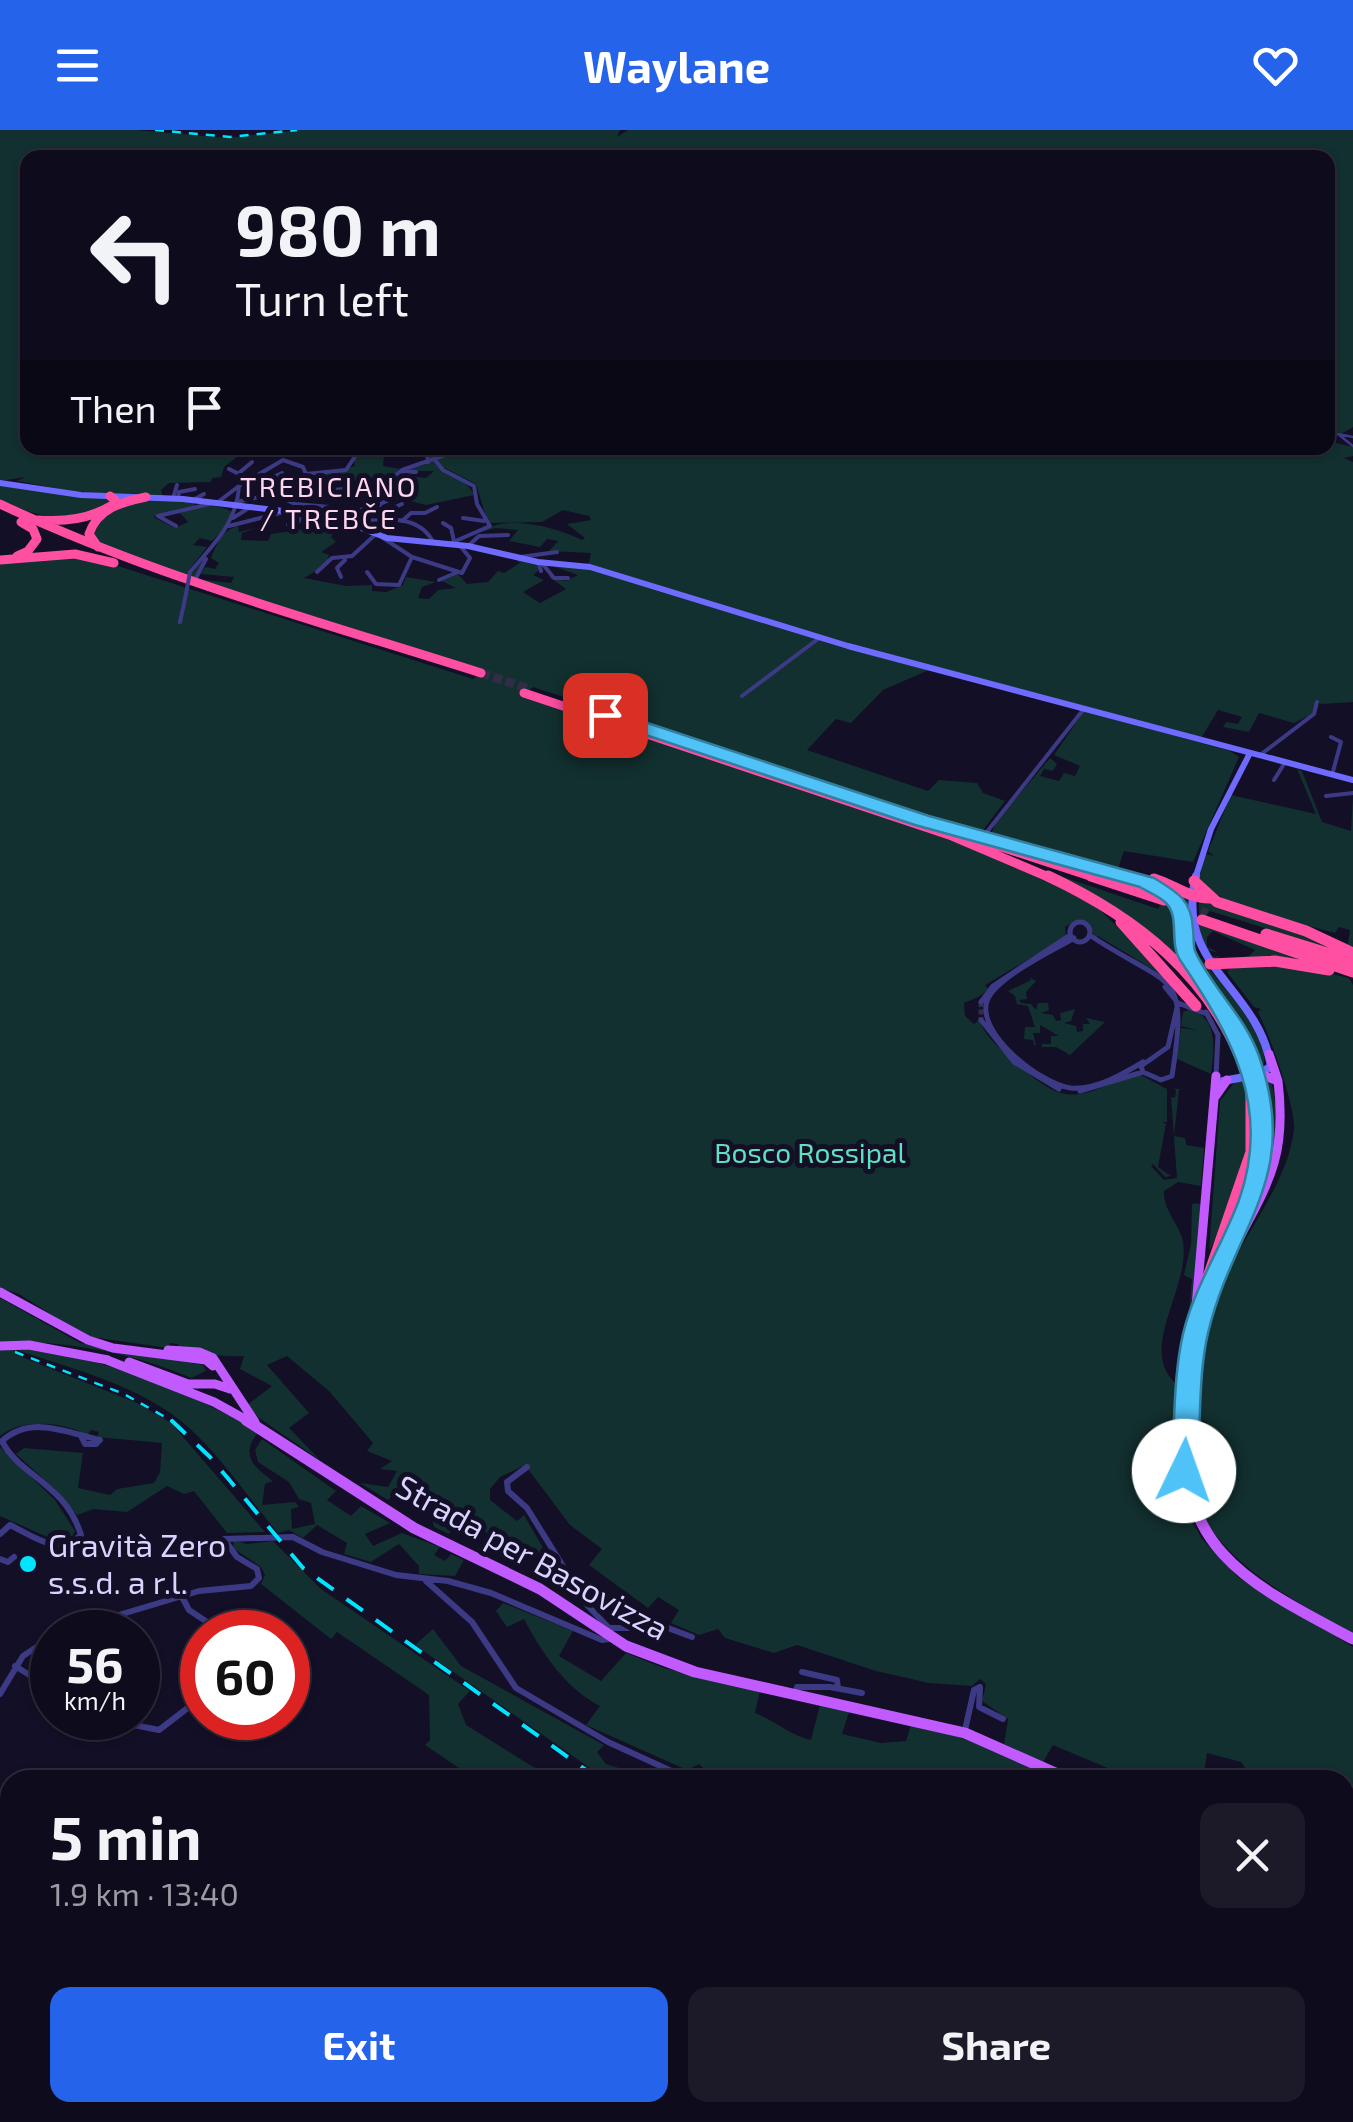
<!DOCTYPE html>
<html lang="en">
<head>
<meta charset="utf-8">
<style>
  :root { --surface:#0e0b1c; --page:#1c1929; --text:#f1f3f6; --muted:#9b9ba3; --line:#2e2b3b; --accent:#2563eb }
  body { margin:0; font-family:"Exo 2",sans-serif; background:var(--page); color:var(--text); height:100vh; display:flex; flex-direction:column; font-size:38px; white-space:nowrap }
  * { box-sizing:border-box; margin:0 }
  p { font-size:32px; color:var(--muted) }
  .icon { flex:none; width:55px; height:55px; fill:none; stroke:currentColor; stroke-width:2; stroke-linecap:round; stroke-linejoin:round }
  .map { position:relative; flex:1; overflow:hidden }
  .details { position:absolute; left:0px; top:1640px; width:1355px; height:352px; display:flex; flex-direction:column; background:var(--surface); border-radius:30px 30px 0 0; box-shadow:0 2px 8px #0004,0 0 0 2px var(--line) }
  .details>* { flex:none }
  .top-card { position:absolute; left:20px; top:20px; width:1315px; height:305px; border-radius:20px; box-shadow:0 2px 8px #0004,0 0 0 2px var(--line); background:#0e0b1c; color:var(--text); overflow:hidden }
  .speed { position:absolute; left:30px; top:1480px; display:flex; gap:20px; font-size:50px; font-weight:700; text-align:center }
  .speed>* { display:grid; place-content:center; width:130px; height:130px; border-radius:50%; background:var(--surface); box-shadow:0 2px 8px #0004,0 0 0 2px var(--line); line-height:1 }
  .speed small { font-size:25px; font-weight:400 }
  .speed .limit { border:15px solid #d22; background:#fff; color:#111 }
  .pin { position:absolute; display:grid; place-items:center; width:85px; height:85px; color:#fff; margin:-42px; border-radius:20px; box-shadow:0 5px 15px #0006 }
  .me { position:absolute; width:110px; margin:-55px; rotate:3deg; stroke-linejoin:round; filter:drop-shadow(0 0 8px #0008) }
  .turn { display:flex; align-items:center; gap:35px; height:210px; padding:0 50px; font-size:45px }
  .turn .icon { width:130px; height:130px; stroke-width:2.5 }
  .turn b { display:block; font-size:70px; line-height:85px }
  .then { display:flex; align-items:center; height:95px; padding:0 50px; background:#0003; gap:20px; font-size:38px }
  .round { display:grid; place-items:center; flex:none; width:105px; height:105px; border-radius:20px; background:var(--page) }
  .head { display:flex; align-items:center; justify-content:space-between; height:170px; padding:0 50px }
  h1 { font-size:60px; font-weight:700; line-height:75px }
  .button { display:flex; gap:20px; margin-top:auto; padding:20px 50px }
  .button a { flex:1; height:115px; border-radius:20px; background:var(--accent); color:#fff; font-size:40px; font-weight:700; line-height:115px; text-align:center }
  .button a+a { background:var(--page); color:var(--text) }
  header { display:flex; justify-content:space-between; align-items:center; height:130px; padding:0 50px; background:var(--accent); color:#fff; font-size:45px; font-weight:700 }
  .map>svg:first-child { display:block }
  .green { fill:#12302f }
  .lines { fill:none; stroke-linecap:round; stroke-linejoin:round }
  .street-tunnel { stroke:#312d47; stroke-width:5; stroke-dasharray:5 2.5; stroke-linecap:butt }
  .highway-tunnel-far1 { stroke:#312d47; stroke-width:9; stroke-dasharray:9 4; stroke-linecap:butt }
  .highway-tunnel { stroke:#312d47; stroke-width:11; stroke-dasharray:11 6; stroke-linecap:butt }
  .street-far3 { stroke:#3d3a85; stroke-width:2.5 }
  .street-far2 { stroke:#3d3a85; stroke-width:4 }
  .street-far1 { stroke:#3d3a85; stroke-width:5 }
  .street { stroke:#3d3a85; stroke-width:6 }
  .secondary-far2 { stroke:#6f6bff; stroke-width:6 }
  .secondary-far1 { stroke:#6f6bff; stroke-width:8 }
  .secondary { stroke:#6f6bff; stroke-width:10 }
  .primary-far1 { stroke:#c25bff; stroke-width:9 }
  .primary { stroke:#c25bff; stroke-width:11 }
  .highway-far1 { stroke:#ff4fa3; stroke-width:9 }
  .highway { stroke:#ff4fa3; stroke-width:11 }
  .rail-far1 { stroke:#00e5ff; stroke-width:2.5; stroke-dasharray:9 8; stroke-linecap:butt }
  .rail { stroke:#00e5ff; stroke-width:4; stroke-dasharray:20 16; stroke-linecap:butt }
  .street-bridge { stroke:#3d3a85; stroke-width:4 }
  .highway-bridge { stroke:#ff4fa3; stroke-width:11 }
  .route { fill:#4fc3f7; stroke:#337fa1; stroke-width:2.5 }
  .poi-dot { fill:#00e5ff; stroke:#130f26; stroke-width:4 }
  .labels { text-anchor:middle; stroke-width:10; stroke-linejoin:round; paint-order:stroke }
  .far-quarter-label { font-size:28px; letter-spacing:2.5px; fill:#ffd6f0; stroke:#130f26 }
  .park-label { font-size:28px; fill:#5fe0c0; stroke:#130f26 }
  .near-poi-label { font-size:32px; fill:#d9d4ff; stroke:#130f26; text-anchor:start }
  .near-street-label { font-size:32px; fill:#d9d4ff; stroke:#130f26 }
</style>
</head>
<body>
<header><svg class="icon" aria-label="menu" viewBox="0 0 24 24"><path d="M4 6h16M4 12h16M4 18h16"/></svg>Waylane<svg class="icon" aria-label="heart" viewBox="0 0 24 24"><path d="M12 20l-8-8c-3-5 5-10 8-4 3-6 11-1 8 4z"/></svg></header>
<div class="map">
<svg width="1353" height="1992" viewBox="0 0 1353 1992">
  <rect width="100%" height="100%" fill="#130f26"/>
  <path class="green" d="M0,0h135l92,8 74,-8h319l-3,7 11,-7h725v297l-12,7 -13,-5v-271h-1300v253l-5,5 4,1 1,31h92l18,5 10,-5h94l-4,3 4,2 -18,14 -3,10 -9,1 -1,4 -42,1 -8,7 2,7 -92,-6 -54,-10 8,-4 -25,4z
    M1328,311l25,6v9l-9,2 9,4v240l-32,2 -5,-3 -4,13 -18,9 -35,-10 -10,19 -26,-5 3,-5 12,2 4,-7 -24,-7 -18,30 -333,-91 -283,-85 5,-1 2,-10 -42,-2 9,-10 -11,-2 -7,8 -31,-6 9,-11 -23,-2 -13,4c23,-18 72,-6 100,8l3,-2 -18,-14 24,-4 -2,-4 -26,-6 -21,12 -54,1 -12,-39 -33,-17 -5,-6 -9,-2 -2,-11h901z
    M369,318l26,1 -11,7 -1,10 17,3 -14,13v-4l-13,-1 -8,5 -42,-7 32,-9 -2,-7z
    M434,331c11,16 32,15 40,34l-48,10 -23,-6 12,-8 -29,-6 16,-10 24,3 8,-7h-29z
    M0,354l108,13 5,5c-40,25 -74,16 -113,-2z
    M145,369l49,2v5l-41,11 22,11 13,-6 -8,-9c19,-7 36,-11 52,-1l-2,10 -18,19 -12,-3 -7,7 14,2 -19,24 5,1 13,-16 -10,23 35,4 3,-6 -33,-3 4,-7 10,2 4,-6 -8,-5c6,-14 10,-27 27,-32l1,6 17,-4 -14,5 -1,7 27,1 3,-7 35,-5 5,-6 7,1 -7,6 4,2 16,-14 9,4 -9,15 5,5 -15,10 8,3 -3,10 -22,13 42,8 26,-1v6l14,1 17,-7 3,-8 30,5 -14,5 -4,11 11,1 9,-9 18,-2 -14,-7 16,-7 9,10 21,-2 10,-11 6,2 16,-10 -5,-5 22,5 1,8 -5,4 11,5 -21,12 17,11 26,-14 -18,-13 18,5 12,-6 -34,-12 45,5 340,102 -46,20 -32,33 -15,-4 -29,31 121,41 11,-11 38,3 6,10 22,8 -24,32 -448,-146 -11,9 445,150 65,26 65,35 80,78 5,13 -28,-28 -56,-34 -3,2 -4,-12 -17,-4 -9,5 1,10 -81,48 3,4c-7,8 -17,11 -24,14l1,13 9,8 5,-4c7,18 22,29 36,42 54,48 62,35 122,11l30,16v33h-5l4,2 -8,43 13,9 -6,1 -12,-13 -2,2 13,14 13,-2 -6,-81 4,1 1,-8 -4,-2 11,2h-4l-5,46 11,2 1,7 18,3 -3,38 -23,-4 -14,9c-1,20 16,33 19,51 8,48 -51,113 -1,146l10,-109 -8,-4 7,-31 1,-40 5,-1 4,2 -23,253 4,45 20,36 36,38 115,70v197l-8,-3v-61h-91l-13,-18 -34,-9 -4,27h-67l-83,-35 -10,17 -39,-18 4,-25 -26,-18 4,-17 -6,-5 -8,7 -43,-3 -53,-12 -79,-26 -23,8 -49,-15 -7,-9 -19,6 -28,-12 8,-13 -21,-13 -10,11 -59,-43 13,-16 -32,-24 -45,-60 -25,12 -10,12v11l27,21 7,-6 22,38 30,38 -38,-32 -25,-18 -15,-4 -14,15 -7,-2 12,-16 -28,-13 -12,13 -15,-7c-4,-18 -11,-29 -32,-40l-14,13 -28,-17 28,4 9,-16 -17,-2 12,-8 -25,-10 6,-8 -43,-51 -43,-36 -20,9 42,48 -20,15 31,32 -64,-44 -9,-11 25,-19 -32,-17 4,-13c-23,2 -43,-5 -67,-7l1,-5 -8,-1 -2,5 -83,-12 -66,-42 -19,-6v-727l72,-6 24,4 377,120 9,-7 -295,-95 -90,-33 -6,-13c11,-22 32,-27 54,-32z
    M1084,581l146,40 9,6 -46,105 -69,-11 -6,18 -125,-31 -2,-4 5,-12 54,-64 7,6 -4,7 -9,-2 -4,7 19,5 5,-8 11,3 5,-10 -26,-11z
    M1297,639l5,2 20,51 29,9 2,-34v153l-32,-17 27,11 2,-14 -11,-3 -4,6c-49,-15 -97,-14 -136,-54l6,-25 9,2 -6,-5 23,-56 85,19z
    M1052,729l74,19 42,17 11,28 1,27 45,65 -48,-58 -146,-91 127,43 7,-11z
    M1156,751l32,16c1,19 -1,38 9,55 18,34 79,69 66,115l-7,3 -28,-61 -37,-49 -6,-40z
    M1199,769l106,34 47,22 -142,-44 -7,9 119,45h-100l-11,-8 10,-1 -4,2 4,3 28,-5 6,-6 -42,-19 -6,6v10l11,5 -13,-2 -6,-17z
    M1291,834l58,14 4,7v649c-60,-35 -140,-73 -161,-144 -6,-19 -1,-44 1,-63h8l1,25h-3l7,39 15,6c8,-25 -7,-51 -15,-75l-12,-4c1,-57 16,-113 43,-163 21,-40 52,-80 57,-126 2,-22 -25,-95 -36,-117l3,-3 -7,-2 -27,-35 5,-5z
    M1029,847l7,4 -10,11 1,7 -8,1 2,3 10,1 5,6 2,-7h10l1,7 -8,3 12,2 3,6 5,-1 -1,-7 15,-4 -4,12 -7,2 12,3 1,6 6,-1v-7h7l-4,-6 19,4 -35,33 -14,-8h-14v-3h9v-8h8l-19,-11v8h-7l3,12h-2l-1,-5 -9,-1 1,-12h10l-7,-21 -11,-2 -2,-8 -7,-5 23,-11z
    M1191,879c28,11 23,41 20,65l-34,-15 4,-31 16,2 -16,-4 2,-14z
    M1260,947l12,6 8,47 -18,51 5,-55 -9,-45 -12,3 5,48 -22,82 -20,37 11,-150 14,-18z
    M0,1168l80,45 123,22 3,6 -15,7c-56,-25 -129,-38 -191,-36z
    M21,1218c85,9 163,43 238,83 -19,23 -7,35 14,50l-8,3 -3,21 33,-3 4,5 -8,2 1,20 23,-5 -4,-21 -12,-4 -10,-17 -31,-20 -3,-12 7,-11 74,52 -9,9 24,16 10,-10 29,17 -25,11 8,12 29,-13 38,14 -6,8 11,6 6,-7 13,6 -9,16 -36,-2v-8l-20,-22 -28,18 -27,-8 3,-11 -30,-18 -14,13 -14,-8 -11,3c-29,-34 -57,-77 -91,-107 -47,-41 -112,-56 -170,-76l-3,4 123,49 34,20 94,109 -38,1 -33,-42 -10,3 -17,-8 -40,26 -33,-3 -17,6 -22,-26 -39,-35 8,-6 59,5 -5,35 32,7 7,-6 37,-6 6,-11 2,-29 -65,-6 2,-5 -8,-2 -4,5c-23,-13 -65,-17 -87,1v-87z
    M0,1317l55,53 20,31 -4,8 -10,4 -61,-27z
    M234,1410l13,4 26,-3 48,48 149,102 -12,13 8,21 88,55h-100l5,-12 -34,-23 5,-5 -1,-45 -92,-63 -6,7 -70,-55 4,-9 -4,-8 -28,-19z
    M503,1473l70,28 -14,25 42,25 25,-28 38,15 96,23 -5,22c21,8 34,22 56,27l9,-35 29,7 -7,22 39,9 25,-2 5,-16 45,10 105,45h-345l-17,-16 -12,6 -101,-45 14,-19c-35,-18 -58,-53 -76,-87l-17,8 -11,-16z
    M433,1499l28,37 143,79 -7,7 9,12 29,9 -5,7h-23l-192,-135z
    M1345,1722l8,2v181l-6,-3 -2,-14z"/>
  <g class="lines">
    <path class="street-tunnel" d="M981,872v18"/>
    <path class="highway-tunnel-far1" d="M481,543l48,16"/>
    <path class="highway-tunnel" d="M1168,772l39,12"/>
    <path class="street-far3" d="M1353,307l-15,-3 15,12
      M351,318h11
      M426,318l1,10
      M287,321l15,-3
      M353,328l15,-10
      M438,328l27,-10"/>
    <path class="street-far2" d="M427,325l1,7
      M283,330l20,7 3,7 -32,20 21,10 35,3 5,6 -2,4
      M435,330l8,10 31,16 3,18 13,22 -39,17
      M229,339l45,22
      M403,342h13
      M239,343l13,-11
      M306,344l40,-4 10,-15
      M261,353l21,-10
      M283,366l60,-7 36,1
      M173,368l4,-13
      M178,368l1,-6 16,-3
      M193,370l11,-6
      M236,372l38,-8
      M376,373l10,8 -3,8
      M380,374l16,-7
      M386,381l16,-7
      M233,388l19,-12
      M463,388l21,3
      M340,389l43,-19 -4,-10 23,-20 43,-15
      M402,391l9,-8h14l12,-6
      M357,392c27,-3 62,-8 76,20
      M443,393l8,5 3,13
      M288,395l9,-1 6,-10
      M176,396l-18,-10 60,-14 21,-16
      M229,396l55,-14
      M383,408l29,19 50,16 8,-15 -9,-11
      M468,416l11,-10 29,-1
      M520,427l37,-5
      M538,432l3,9
      M541,432l13,16h14
      M190,442c23,-27 47,-49 49,-86l44,-26
      M317,442l15,-14 20,-2 24,-22
      M367,442l9,12 23,1 13,-28
      M341,447l-4,-9 8,-8
      M196,448l10,-19
      M439,450l19,-8
      M180,492l6,-28
      M742,566l76,-57
      M1331,607l10,5 -9,33
      M1260,625l54,-41 3,-12
      M1274,650l10,-16
      M1326,666l27,-3
      M986,703l97,-123"/>
    <path class="street-far1" d="M1070 802a10 10 0 1 1 20 0a10 10 0 1 1-20 0Z
      M1091,806c81,54 98,31 81,140l-11,4 -18,-8 -2,-6 27,-19 10,-44
      M1074,808c-21,13 -78,39 -87,63 -11,33 55,84 84,87 25,2 52,-14 72,-26
      M1165,857l13,16 29,11
      M981,872l12,-16 77,-51
      M1206,882l12,23 -2,41
      M981,890l33,42 45,27
      M1080,961l63,-19"/>
    <path class="street" d="M81,1306l4,8h11
      M527,1337l-20,15 1,9 19,17 60,97 22,23 -3,3
      M0,1404l10,-9c23,11 48,32 71,10 -16,-52 -63,-60 -79,-94 29,-26 64,-9 98,-1l-4,4
      M0,1429l8,3 6,-5
      M426,1451l46,41 44,66 92,54 83,38
      M181,1465l8,15 33,22
      M609,1498h59l24,9
      M62,1502l137,-41 52,-5 8,-8 -2,-9 -20,-12 -13,-18 69,-2 29,15 74,23 52,6 43,12 111,47 7,-1
      M15,1536l37,23
      M802,1542l35,8 1,8
      M288,1549l14,-15
      M0,1564l23,-38 29,-19
      M795,1564l2,-7h33l32,6
      M288,1567l5,4
      M99,1588l60,12 43,-33
      M965,1600l9,-40 6,-3 -1,20 24,12
      M1101,1650l4,-8
      M0,1812l10,-4
      M0,1903h10
      M1345,1911l8,3
      M109,1982l6,10
      M224,1982l3,10
      M404,1982l10,10
      M456,1982l13,10
      M770,1982l6,10
      M1151,1982l9,9
      M0,1992l7,-40
      M124,1992l11,-10
      M318,1992l32,-4 8,-6
      M424,1992l10,-10
      M499,1992l12,-10
      M558,1992l16,-10
      M752,1992l10,-10"/>
    <path class="secondary-far2" d="M0,353l81,12 102,4 150,18 54,21 81,8 70,16 52,5 258,79 505,134
      M1195,749l16,-50 38,-74"/>
    <path class="secondary-far1" d="M1196,746c-22,91 61,109 75,190l-11,8 -37,7"/>
    <path class="secondary" d="M0,1952l10,-1
      M1345,1963l8,-2"/>
    <path class="primary-far1" d="M1269,924l9,27
      M1215,967l12,-17
      M1235,1116c34,-64 52,-90 43,-165l-18,-7
      M0,1162l88,48 25,8 93,12 7,6
      M0,1216l29,-1 79,15
      M168,1220l31,2 14,6 42,64
      M107,1230l107,42 36,20
      M129,1232l59,22h27l15,5
      M1186,1292l30,-346"/>
    <path class="primary" d="M246,1290l168,108 126,61 86,57 69,26 270,61 106,47
      M1186,1290c-11,131 64,164 167,219
      M1345,1717l8,3"/>
    <path class="highway-far1" d="M0,374c155,73 318,117 481,169
      M38,390c27,2 51,-1 75,-15l2,-5 -5,-4
      M98,417l-9,-13c9,-26 33,-32 57,-37
      M17,426l11,-5 9,-12 -4,-10 -12,-7
      M0,430l75,-6 39,9
      M524,563l428,143 101,43
      M968,706l131,43
      M1066,731l70,18"/>
    <path class="highway" d="M1048,746c89,42 162,99 197,193
      M1091,746l73,24
      M1129,746c77,27 37,50 72,100
      M1154,749c19,6 35,19 55,19
      M1194,751l23,21 89,29 47,22
      M1202,790l151,52
      M1121,792l75,84
      M1266,804l87,27
      M1210,834l65,-3 54,9
      M1199,1173l52,-151v-60
      M1195,1205c31,-91 76,-154 61,-254"/>
    <path class="rail-far1" d="M155,0l75,7 67,-7
      M15,1222l109,42 50,28"/>
    <path class="rail" d="M171,1290l39,37 93,111 297,212
      M1122,1982l15,10"/>
    <path class="street-bridge" d="M186,464l4,-22"/>
    <path class="highway-bridge" d="M1245,939l4,14"/>
  </g>
  <path class="route" d="M605,579l324,107 225,62c23,14 38,22 39,51 1,7 0,16 2,22 16,36 50,65 64,105 43,124 -25,168 -51,277 -10,43 -7,94 -11,138l-4,8 -9,3 -9,-3 -4,-8c4,-44 2,-94 12,-137 11,-47 39,-88 56,-134 33,-93 -8,-165 -59,-240 -11,-17 0,-43 -14,-57 -7,-7 -18,-11 -26,-16l-225,-62 -317,-106 -2,-4z"/>
  <circle class="poi-dot" cx="28" cy="1434" r="10"/>
  <g class="labels">
    <g class="far-quarter-label">
      <text x="329" y="367">TREBICIANO<tspan x="329" dy="32">/ TREBČE</tspan></text>
    </g>
    <g class="park-label">
      <text x="810" y="1033">Bosco Rossipal</text>
    </g>
    <g class="near-poi-label">
      <text x="48" y="1427">Gravità Zero<tspan x="48" dy="37">s.s.d. a r.l.</tspan></text>
    </g>
    <g class="near-street-label">
      <text transform="translate(532 1428) rotate(29)" y="11">Strada per Basovizza</text>
    </g>
  </g>
</svg>
<div class="speed"><div>56<small>km/h</small></div><div class="limit">60</div></div>
<div class="pin" style="left:605px;top:585px;background:#d93025"><svg class="icon" aria-label="arrive" viewBox="0 0 24 24"><path d="M6 21V4h12l-3 4 3 4H6"/></svg></div>
<svg class="me" style="left:1184px;top:1341px" viewBox="-20 -20 40 40"><circle r="19" fill="#fff"/><path d="M0-13L10 11 0 6-10 11z" fill="#4fc3f7"/></svg>
<div class="top-card">
<div class="turn"><svg class="icon" aria-label="left" viewBox="0 0 24 24"><path d="M17 20v-9H6M10 6l-5 5 5 5"/></svg><div><b>980 m</b>Turn left</div></div>
<div class="then">Then<svg class="icon" aria-label="arrive" viewBox="0 0 24 24"><path d="M6 21V4h12l-3 4 3 4H6"/></svg></div>
</div>
<section class="details">
<div class="head"><div><h1>5 min</h1><p>1.9 km · 13:40</p></div><a class="round"><svg class="icon" aria-label="close" viewBox="0 0 24 24"><path d="M6 6l12 12M18 6L6 18"/></svg></a></div>
<div class="button"><a>Exit</a><a>Share</a></div>
</section>
</div>
</body>
</html>
